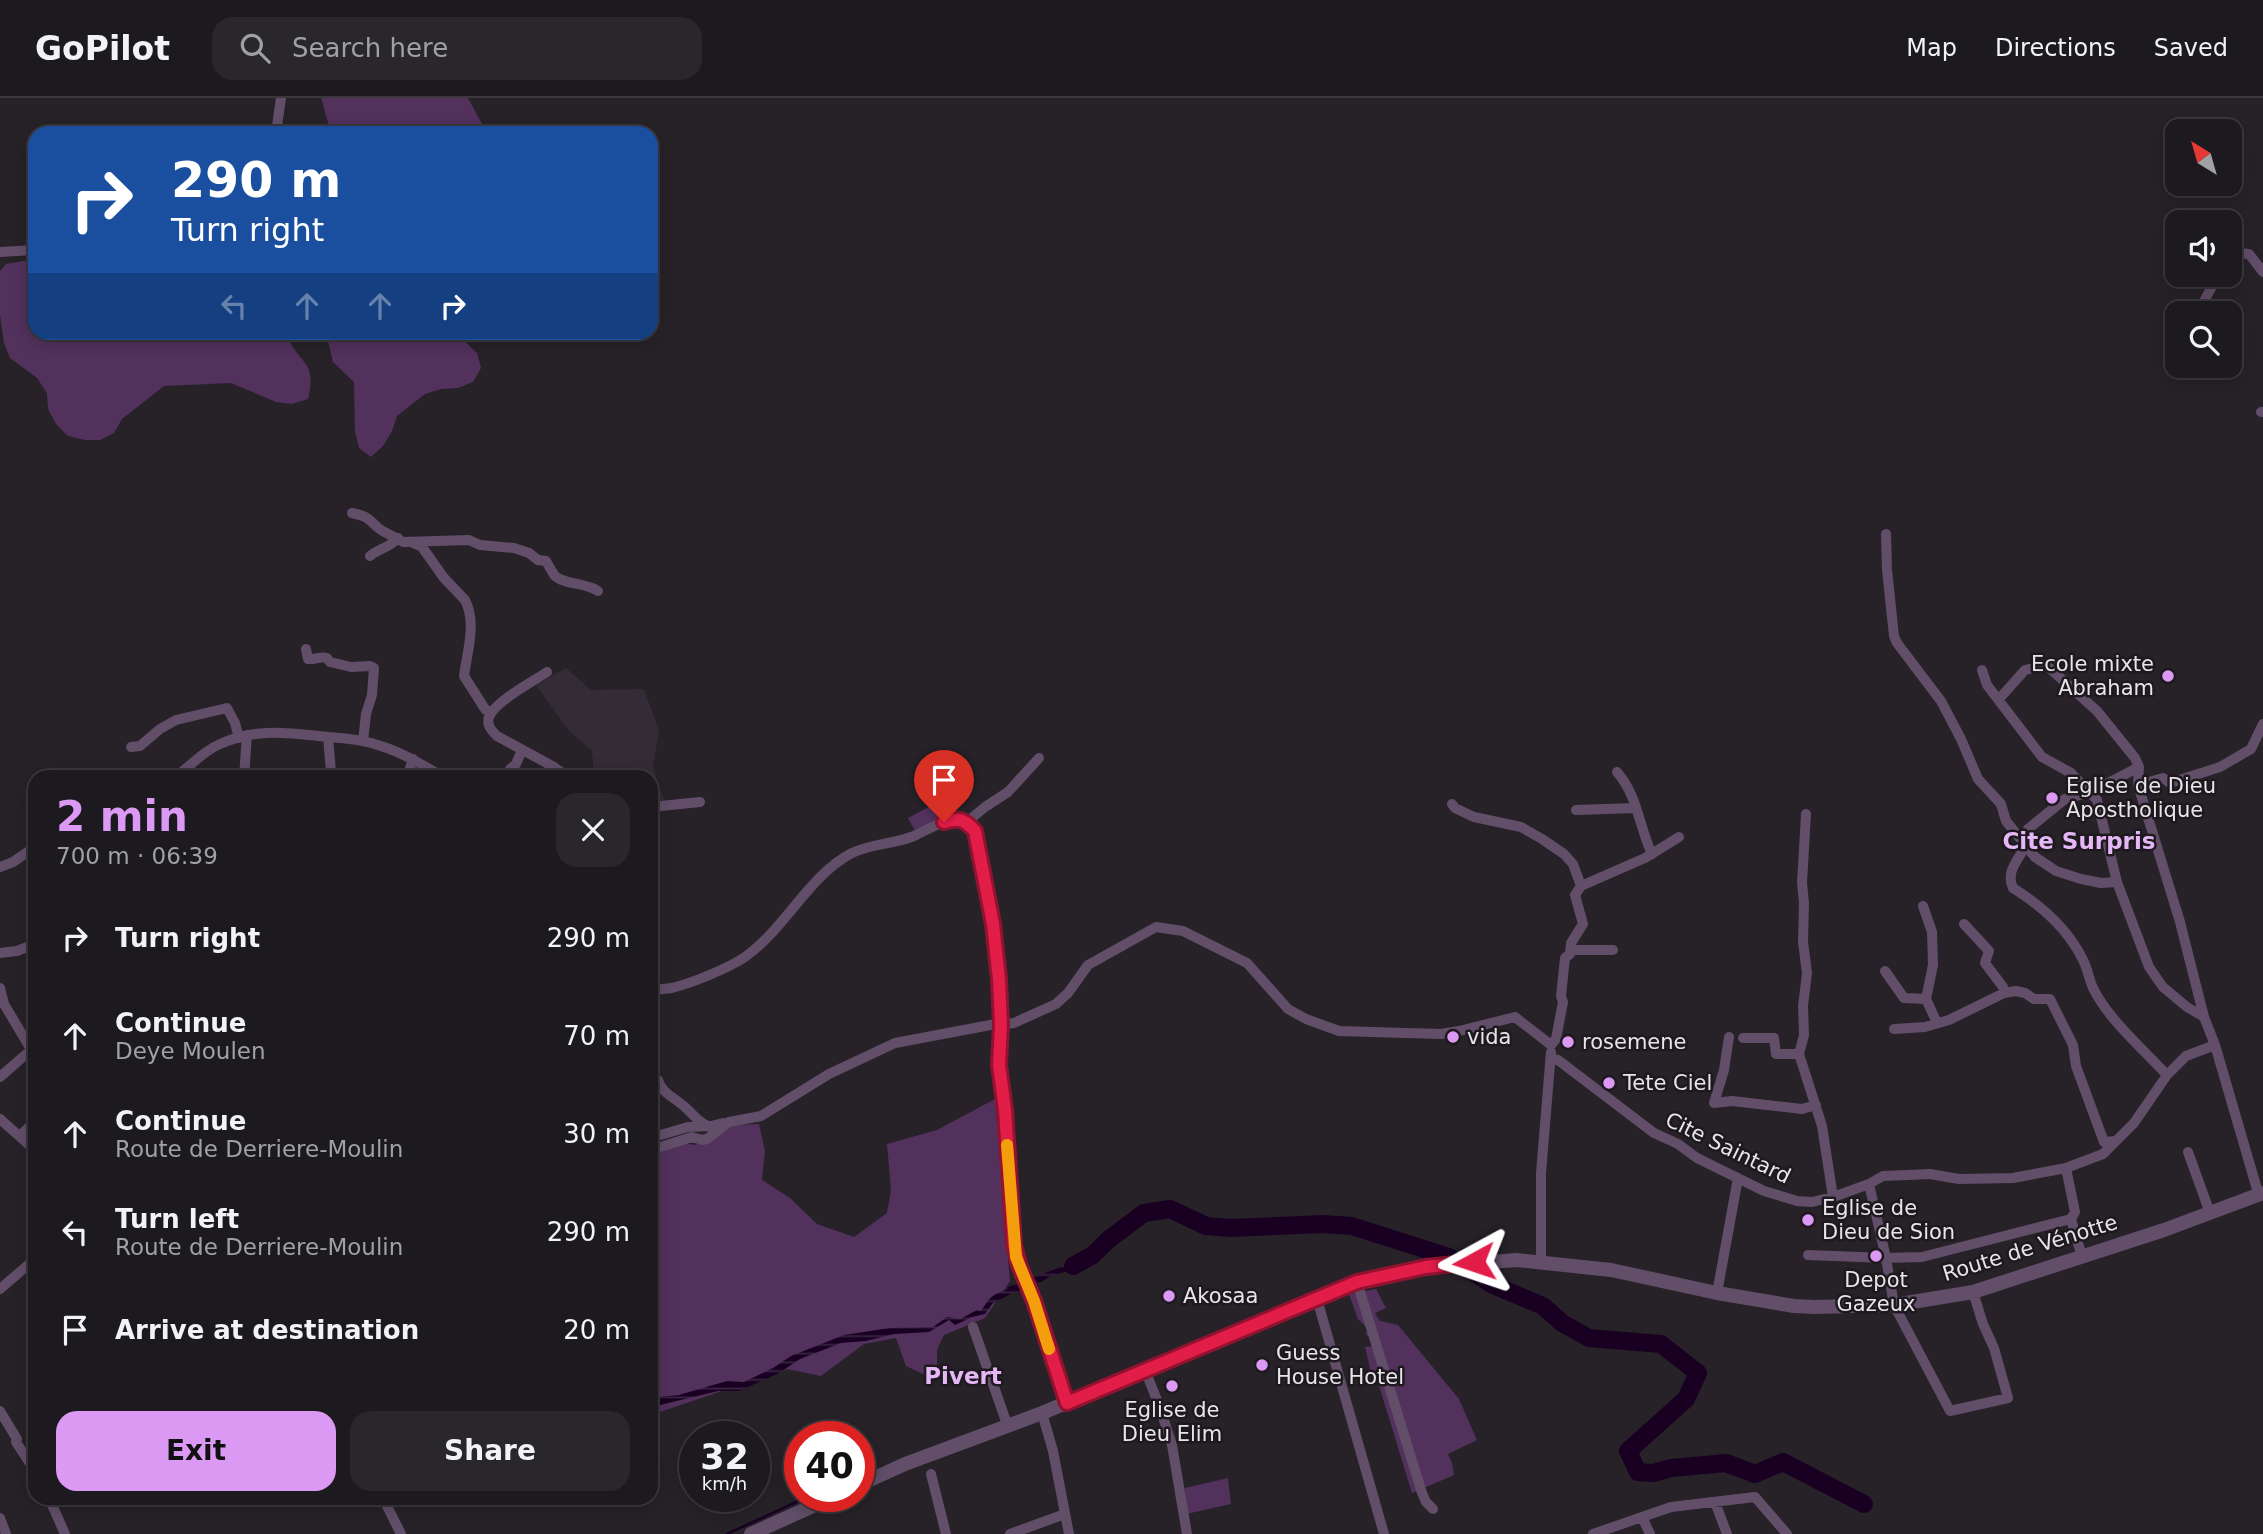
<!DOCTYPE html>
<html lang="en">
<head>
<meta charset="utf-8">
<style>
  :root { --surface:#1c1a1e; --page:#29272b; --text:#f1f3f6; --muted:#a0a1a4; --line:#3a383c; --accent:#dc99f4 }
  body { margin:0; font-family:"DejaVu Sans",sans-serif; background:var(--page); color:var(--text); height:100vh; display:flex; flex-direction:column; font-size:26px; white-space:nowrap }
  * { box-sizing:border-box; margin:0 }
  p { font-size:23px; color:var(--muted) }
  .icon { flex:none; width:38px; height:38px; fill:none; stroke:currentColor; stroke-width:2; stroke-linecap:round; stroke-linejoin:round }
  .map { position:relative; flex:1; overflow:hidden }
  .sheet { position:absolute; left:28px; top:672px; width:630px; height:735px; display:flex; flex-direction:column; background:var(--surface); border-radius:21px; box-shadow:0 4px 18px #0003,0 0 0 2px var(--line) }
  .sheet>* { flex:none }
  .banner { position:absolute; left:28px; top:28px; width:630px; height:214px; border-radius:21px; box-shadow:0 4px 18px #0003,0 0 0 2px var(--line); background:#1a4fa0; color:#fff; overflow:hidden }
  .needle { width:46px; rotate:323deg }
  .buttons { position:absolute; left:2165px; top:21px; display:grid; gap:14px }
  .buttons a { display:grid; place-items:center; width:77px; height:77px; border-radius:14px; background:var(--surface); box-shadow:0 4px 18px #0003,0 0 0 2px var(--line); font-size:35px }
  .speed { position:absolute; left:679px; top:1323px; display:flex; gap:14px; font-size:35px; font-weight:700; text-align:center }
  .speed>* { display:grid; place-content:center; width:91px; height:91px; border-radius:50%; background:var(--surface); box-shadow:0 4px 18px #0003,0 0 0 2px var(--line); line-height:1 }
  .speed small { font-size:18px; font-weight:400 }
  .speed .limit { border:10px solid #d22; background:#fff; color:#111 }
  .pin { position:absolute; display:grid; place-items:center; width:60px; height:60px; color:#fff; margin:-72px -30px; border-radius:50% 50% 50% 0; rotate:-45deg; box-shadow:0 0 7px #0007 }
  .pin .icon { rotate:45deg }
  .me { position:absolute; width:77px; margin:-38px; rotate:265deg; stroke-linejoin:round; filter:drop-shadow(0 0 5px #0008) }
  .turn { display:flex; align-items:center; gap:24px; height:147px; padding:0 28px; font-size:32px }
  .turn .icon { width:91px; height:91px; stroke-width:2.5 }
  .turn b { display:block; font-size:49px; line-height:60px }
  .lanes { display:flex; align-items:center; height:66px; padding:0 28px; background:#0003; justify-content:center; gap:35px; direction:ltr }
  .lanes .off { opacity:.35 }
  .round { display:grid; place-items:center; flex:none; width:74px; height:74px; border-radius:21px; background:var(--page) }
  .overview { display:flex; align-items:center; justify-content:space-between; height:119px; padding:0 28px }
  h1 { font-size:42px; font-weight:800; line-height:52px; color:var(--accent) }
  .primary-button { display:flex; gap:14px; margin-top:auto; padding:14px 28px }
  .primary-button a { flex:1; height:80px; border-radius:21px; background:var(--accent); color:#111; font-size:28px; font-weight:800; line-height:80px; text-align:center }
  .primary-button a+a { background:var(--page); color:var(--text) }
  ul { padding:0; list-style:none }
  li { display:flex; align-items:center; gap:21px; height:98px; padding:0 28px }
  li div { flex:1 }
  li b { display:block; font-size:26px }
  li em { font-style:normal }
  header { display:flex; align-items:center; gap:42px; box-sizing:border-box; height:98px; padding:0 35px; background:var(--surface); border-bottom:2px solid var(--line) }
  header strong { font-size:33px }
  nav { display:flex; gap:38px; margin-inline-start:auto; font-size:24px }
  .search { width:490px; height:63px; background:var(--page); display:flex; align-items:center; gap:18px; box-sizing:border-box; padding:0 24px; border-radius:21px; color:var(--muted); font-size:26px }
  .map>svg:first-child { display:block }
  .built { fill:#332b36 }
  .grass { fill:#52315d }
  .water { fill:url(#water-rules) }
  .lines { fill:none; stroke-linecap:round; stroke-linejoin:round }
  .stream { stroke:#190022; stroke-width:2.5 }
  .river { stroke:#190022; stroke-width:18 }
  .minor { stroke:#624e69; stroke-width:10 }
  .tertiary { stroke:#624e69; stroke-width:14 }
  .route-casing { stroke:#92132f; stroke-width:18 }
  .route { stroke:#e11d48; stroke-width:12 }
  .slow { stroke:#f59e0b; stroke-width:12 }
  .poi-dot { fill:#dc99f4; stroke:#1d191e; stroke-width:2.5 }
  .labels { text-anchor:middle; stroke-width:5; stroke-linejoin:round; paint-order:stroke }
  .poi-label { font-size:21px; fill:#e8e5e9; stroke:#1d191e; text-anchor:start }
  .street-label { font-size:21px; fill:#e8e5e9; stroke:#1d191e }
  .neighbourhood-label { font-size:23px; font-weight:bold; fill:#e6b7f7; stroke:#1d191e }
</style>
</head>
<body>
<header>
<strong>GoPilot</strong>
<div class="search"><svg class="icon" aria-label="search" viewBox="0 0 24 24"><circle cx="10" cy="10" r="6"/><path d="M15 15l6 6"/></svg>Search here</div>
<nav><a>Map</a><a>Directions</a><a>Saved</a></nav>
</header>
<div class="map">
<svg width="2263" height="1436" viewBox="0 0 2263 1436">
  <defs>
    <pattern id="water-rules" width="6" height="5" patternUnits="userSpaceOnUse" patternTransform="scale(1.75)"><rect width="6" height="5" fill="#190022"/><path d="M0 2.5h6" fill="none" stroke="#3a2542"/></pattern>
  </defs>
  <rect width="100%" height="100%" fill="#262228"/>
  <path class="built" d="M566,570l25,22 53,-1 15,42 -6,35 6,23 7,12 -15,-2v-22h-57l-2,-26 -23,-20 -33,-46z"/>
  <path class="grass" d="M321,0h147l19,35h-156z
    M35,161v73l251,1c11,31 32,26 22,66l-16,5 -16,-2 -45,-19 -67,3 -42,33 -8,14 -14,7h-15l-17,-4 -12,-12 -8,-15 -1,-16 -10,-15 -27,-20 -6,-15 -4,-28v-44l6,-7z
    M326,235h130l21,20 4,15 -8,14 -15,6 -17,1 -16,5 -28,22 -5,15 -9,15 -12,11 -12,-9 -4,-17 -1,-49 -21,-20z
    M938,704l7,13 -30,16 -7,-13z
    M995,1001l15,182 -25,37 -41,17 -7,15v24h-14l-17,-8 -10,-28 -32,6 -43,32 -34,-7 -136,46v-70l5,-2 -5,-78v-109l34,-13 9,2 19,-6 19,-14 27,-1 6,27 -3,29 28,18 27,26 37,13 33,-24 4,-23 -4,-46 50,-14z
    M1376,1191l10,19 -11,5 5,8 18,4 61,74 18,41 -29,14 4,9 2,12 -42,18 -35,-114 -5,-2 -7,-30 11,-1 -1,-6 -9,-5 1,-7 -9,-9 -9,-25z
    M1228,1380l3,26 -45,10 -1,-26z"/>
  <path class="water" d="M1093,1157l-2,4 -15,9 -27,9 -17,11 -19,5 -20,10 -8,11 -13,3 -17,8 -6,-5 -20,12 -35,2 -28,7 -25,2 -41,16 -21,14 -40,18h-21l-54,13 -13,5v-8l7,-4 21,-2 48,-14 17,1 29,-14 18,-12 53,-21 46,-7 43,-1 14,-10 13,2 17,-9 4,1c9,-13 9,-16 26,-21l1,-3z"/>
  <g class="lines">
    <path class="stream" d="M727,1436l82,-38"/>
    <path class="river" d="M1073,1168l20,-11 15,-15 36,-27 26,-4 36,17 25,2 92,-4 29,2 97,31 44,28 50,21 19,17 27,15 72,6 37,29 -12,26 -58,52 10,21 15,1 18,-5 55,-5 29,11 28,-12 81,42"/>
    <path class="minor" d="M276,35l5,-35
      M0,154l35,-2
      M2230,167l10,-12 9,1 14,18
      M2198,215l13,-25 11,-13
      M2261,314h2
      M352,415c14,3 15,4 25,14 5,5 19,10 26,15l66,-2 11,5 34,3 15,5 9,7 8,1c3,5 6,11 9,15 8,8 32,7 43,15
      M1886,436l1,36 7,66 3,7 44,58 20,38 17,40 23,25 5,17 29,36 21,14 25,8 20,4 16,-1
      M413,445l9,4 22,31 21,22c12,23 2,52 -1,76l21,33 6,4
      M370,458c8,-7 21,-9 28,-18
      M306,551l2,10c6,1 12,-3 19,-1l3,4 21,5 19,-1 4,2 -2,27 -6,19 -3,27
      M1982,572l5,15 55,72 29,16 26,27 20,82 32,85 14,20 24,20 17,10
      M547,574c-13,9 -53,30 -58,45 -3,8 3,14 8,19l57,31 14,10
      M1999,601l26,-29 21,-5 51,46 38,47 4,9 -1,18 42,137 24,95 11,28 44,151
      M328,639l3,35
      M131,649l9,-1 20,-17 16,-9 51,-12 8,15 4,15
      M2139,669l-48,25 -26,7 -37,30c-1,5 -1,12 -3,17 -6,14 -20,25 -12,42 29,18 55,41 70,72 5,9 6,21 11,30 16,31 50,60 73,85
      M1617,674c21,24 22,55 35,82
      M175,679c15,-10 27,-25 43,-32 38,-18 71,-12 110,-8 18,1 36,3 53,9 22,7 42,19 62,31
      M244,679l3,-42
      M407,679l6,-18
      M507,679l3,-8 6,-5 6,-14
      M2138,687l25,-7 7,5 50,-16 31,-18 12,-25
      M1452,706l3,4 19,9 47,10 21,12 22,15 9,10 8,22 -6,9 8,29 -12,19 -1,11 -5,4 -4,38 2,6 -7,37 -5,6
      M651,709l49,-5
      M1576,712l60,-2
      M1806,716l-4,69 2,20 -1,39 4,31 -4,33 1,29 -5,19 23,72 11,71
      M967,724l18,-15 23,-15 31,-34
      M0,769l13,-5 22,-15
      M1581,788l64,-28 34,-21
      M1923,808l9,26 1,33 -7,34 11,24
      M1964,826l25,27 -4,12 18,24 1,6
      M1571,852h42
      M0,855l17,-2 18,-7
      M1885,873l19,27 22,1
      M0,890l4,16 31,52
      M651,893c7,-2 14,-2 21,-3 20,-5 57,-20 73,-31 40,-28 64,-82 107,-104 19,-9 42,-9 62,-17 22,-10 42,-27 61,-5l18,93 6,55 2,46 -2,40 6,45 9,135 5,20 15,36 33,102
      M1001,927l13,-2 42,-19 12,-11 20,-28 68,-38 27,4 64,32 41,46 18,10 33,12 102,3 18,-3 56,-14 36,28
      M1894,931l31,-2 24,-7 55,-27 12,-2 9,2 9,6h16l23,46 3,21 28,76 12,-1
      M1729,939l-5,33 -10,33 18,-2 70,8 14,-4
      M1743,940h31l2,16h23
      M1552,960l6,2 96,73 24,11 19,14 67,33 33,10 15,1 21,-5 36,-13 14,-8 47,-2 29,5 54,-1 53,-10 9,44 -4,7 11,38
      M0,979l31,-27
      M658,982c4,14 18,18 28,28 8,7 12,14 22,18
      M0,1021l35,31
      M20,1038l15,-15
      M651,1045l6,-7 31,-9 23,-1 12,-3
      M651,1052l41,-13 10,3 5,-1 22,-17 32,-6 68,-42 66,-31 106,-20
      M2188,1054l22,61
      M2066,1070l37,-14 31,-31 33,-48 19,-19 29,-11
      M1869,1086l17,74 8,47 56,106 58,-13 -14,-50 -11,-24 -10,-32
      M1808,1157l78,3 36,-1 149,-38
      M1541,1164v-89l10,-121
      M1357,1184l65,211 4,9 7,7
      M0,1191l35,-30
      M1717,1195l21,-115
      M1317,1201l67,235
      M973,1229l35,100
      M1145,1272l14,35 13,40 15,89
      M0,1313l17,28 -1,3 19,29
      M1042,1315l11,38 16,83
      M931,1376l15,60
      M49,1400l16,36
      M383,1400l18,36
      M1715,1404l12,32
      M1642,1419l8,17
      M0,1420l6,16
      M1010,1436l55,-20
      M1593,1436l78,-27 84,-10 32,37"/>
    <path class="tertiary" d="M859,1387l46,-21 137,-51 315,-131 69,-15 91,-7 94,10 106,23 77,13 20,1 80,-2 79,-13 191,-62 99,-37
      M751,1436l84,-38"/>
  </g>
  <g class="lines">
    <defs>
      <path id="route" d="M944,724c15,-5 21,-2 31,9l18,93 6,55 2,46 -2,40 6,45 9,135 5,20 15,36 33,102 290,-121 69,-15 48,-5"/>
    </defs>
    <use href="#route" class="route-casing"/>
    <use href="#route" class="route"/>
    <path class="slow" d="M1007,1047l9,112 18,44 15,48"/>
  </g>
  <g class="poi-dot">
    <circle cx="2168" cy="578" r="7"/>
    <circle cx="2052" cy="700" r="7"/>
    <circle cx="1453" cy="939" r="7"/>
    <circle cx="1568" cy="944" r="7"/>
    <circle cx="1609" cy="985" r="7"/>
    <circle cx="1808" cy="1122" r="7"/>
    <circle cx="1876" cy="1158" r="7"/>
    <circle cx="1169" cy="1198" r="7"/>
    <circle cx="1262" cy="1267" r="7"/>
    <circle cx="1172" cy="1288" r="7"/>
  </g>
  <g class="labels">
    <g class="poi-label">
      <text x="2154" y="573" text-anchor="end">Ecole mixte<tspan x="2154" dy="24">Abraham</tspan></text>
      <text x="2066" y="695">Eglise de Dieu<tspan x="2066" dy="24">Apostholique</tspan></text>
      <text x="1467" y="946">vida</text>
      <text x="1582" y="951">rosemene</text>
      <text x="1623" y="992">Tete Ciel</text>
      <text x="1822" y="1117">Eglise de<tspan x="1822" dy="24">Dieu de Sion</tspan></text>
      <text x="1876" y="1189" text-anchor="middle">Depot<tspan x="1876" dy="24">Gazeux</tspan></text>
      <text x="1183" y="1205">Akosaa</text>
      <text x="1276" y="1262">Guess<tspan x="1276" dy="24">House Hotel</tspan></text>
      <text x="1172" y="1319" text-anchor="middle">Eglise de<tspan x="1172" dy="24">Dieu Elim</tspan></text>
    </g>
    <g class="street-label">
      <text transform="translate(1728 1050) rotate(26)" y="7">Cite Saintard</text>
      <text transform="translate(2030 1150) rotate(-17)" y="7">Route de Vénotte</text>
    </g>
    <g class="neighbourhood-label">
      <text x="2079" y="751">Cite Surpris</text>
      <text x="963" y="1286">Pivert</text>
    </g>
  </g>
</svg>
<div class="buttons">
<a><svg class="needle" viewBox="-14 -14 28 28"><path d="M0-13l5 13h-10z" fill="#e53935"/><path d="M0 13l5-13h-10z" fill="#a0a1a4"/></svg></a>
<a><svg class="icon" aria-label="sound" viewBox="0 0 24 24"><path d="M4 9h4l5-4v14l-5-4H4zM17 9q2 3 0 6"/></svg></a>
<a><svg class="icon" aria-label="search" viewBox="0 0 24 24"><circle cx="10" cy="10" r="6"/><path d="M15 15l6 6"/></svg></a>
</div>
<div class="speed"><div>32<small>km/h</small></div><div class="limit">40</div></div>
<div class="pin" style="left:944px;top:724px;background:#d93025"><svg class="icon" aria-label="arrive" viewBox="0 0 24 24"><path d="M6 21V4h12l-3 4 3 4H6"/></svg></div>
<svg class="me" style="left:1474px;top:1164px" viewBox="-20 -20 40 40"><path d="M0-17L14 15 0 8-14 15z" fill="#e11d48" stroke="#fff" stroke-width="4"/></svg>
<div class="banner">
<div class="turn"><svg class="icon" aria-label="right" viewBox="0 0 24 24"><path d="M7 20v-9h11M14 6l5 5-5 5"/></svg><div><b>290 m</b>Turn right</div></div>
<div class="lanes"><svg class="icon off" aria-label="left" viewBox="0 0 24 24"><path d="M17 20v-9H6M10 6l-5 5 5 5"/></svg><svg class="icon off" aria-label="ahead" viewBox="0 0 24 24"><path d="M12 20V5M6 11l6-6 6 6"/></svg><svg class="icon off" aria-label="ahead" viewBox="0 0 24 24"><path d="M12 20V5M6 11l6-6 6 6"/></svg><svg class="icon" aria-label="right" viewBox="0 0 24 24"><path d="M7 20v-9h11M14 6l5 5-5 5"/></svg></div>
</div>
<section class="sheet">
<div class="overview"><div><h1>2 min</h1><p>700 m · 06:39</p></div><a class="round"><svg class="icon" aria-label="close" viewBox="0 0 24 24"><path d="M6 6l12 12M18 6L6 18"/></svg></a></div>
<ul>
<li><svg class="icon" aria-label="right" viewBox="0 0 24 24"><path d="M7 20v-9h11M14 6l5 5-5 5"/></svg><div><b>Turn right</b></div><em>290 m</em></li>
<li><svg class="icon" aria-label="ahead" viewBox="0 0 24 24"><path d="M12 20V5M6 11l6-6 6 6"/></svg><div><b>Continue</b><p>Deye Moulen</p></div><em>70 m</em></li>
<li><svg class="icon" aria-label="ahead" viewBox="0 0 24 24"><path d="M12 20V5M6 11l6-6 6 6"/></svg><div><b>Continue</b><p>Route de Derriere-Moulin</p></div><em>30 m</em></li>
<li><svg class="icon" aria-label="left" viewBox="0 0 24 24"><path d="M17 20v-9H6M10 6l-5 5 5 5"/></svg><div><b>Turn left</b><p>Route de Derriere-Moulin</p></div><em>290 m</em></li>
<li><svg class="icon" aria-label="arrive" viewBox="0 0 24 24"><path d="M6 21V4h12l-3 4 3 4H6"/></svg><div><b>Arrive at destination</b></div><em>20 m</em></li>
</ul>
<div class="primary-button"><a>Exit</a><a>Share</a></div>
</section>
</div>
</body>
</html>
